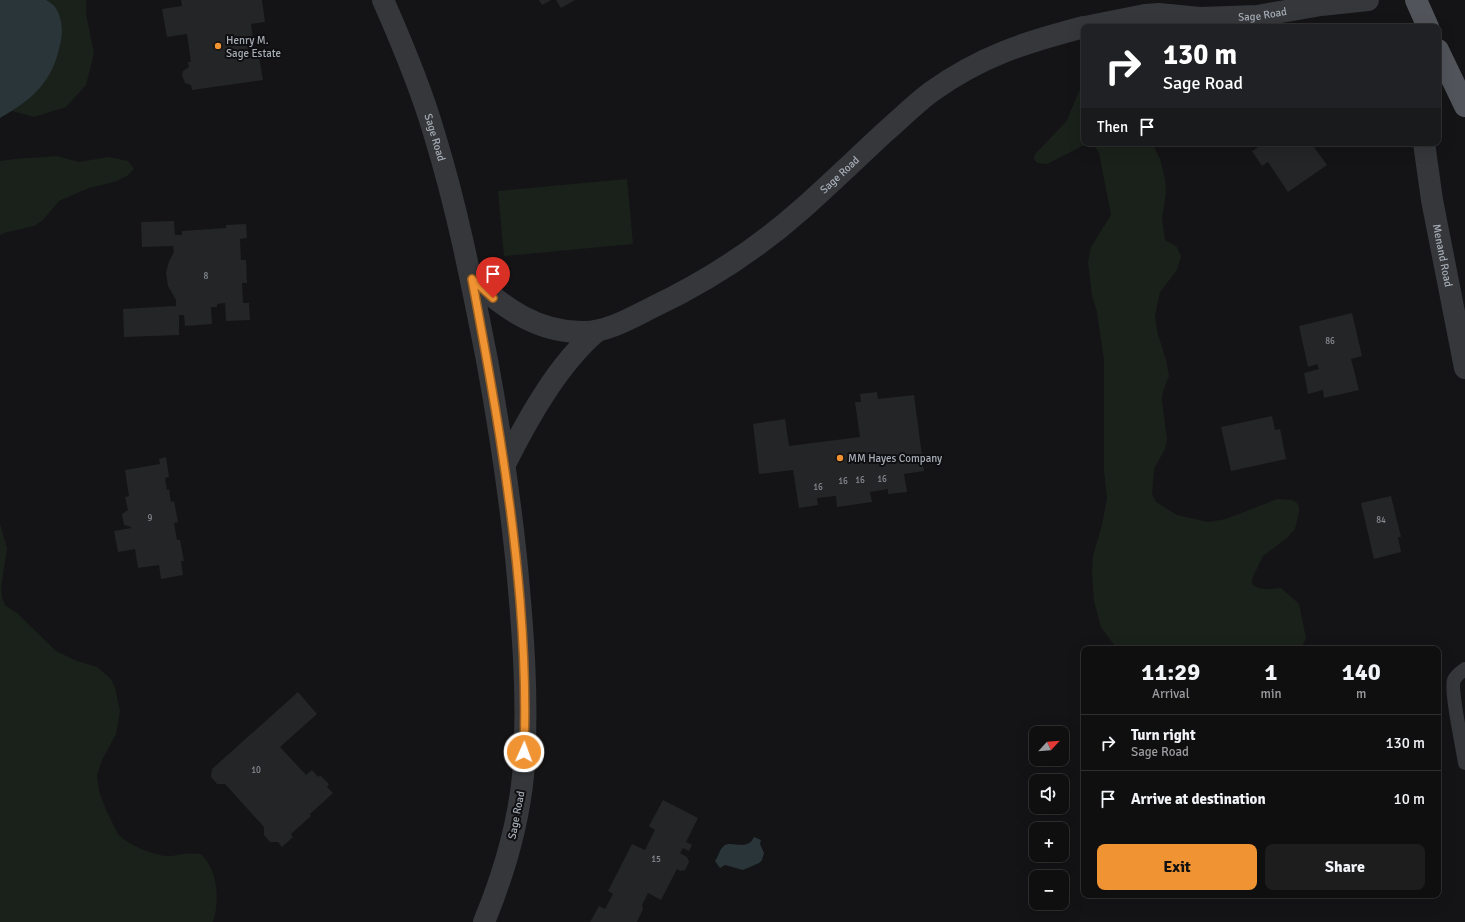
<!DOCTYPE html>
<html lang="en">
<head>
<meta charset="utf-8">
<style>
  :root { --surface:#0f0f10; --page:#1d1d1e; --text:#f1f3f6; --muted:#9b9c9f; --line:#2f2f30; --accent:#f09332 }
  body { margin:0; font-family:Signika,sans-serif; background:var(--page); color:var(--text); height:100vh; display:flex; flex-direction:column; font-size:15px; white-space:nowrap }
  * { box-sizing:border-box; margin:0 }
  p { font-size:13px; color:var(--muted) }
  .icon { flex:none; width:22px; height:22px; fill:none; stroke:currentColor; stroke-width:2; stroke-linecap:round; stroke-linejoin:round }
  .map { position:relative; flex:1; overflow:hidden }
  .sheet { position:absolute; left:1081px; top:646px; width:360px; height:252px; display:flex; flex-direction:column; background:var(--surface); border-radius:8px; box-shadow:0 4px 16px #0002,0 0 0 1px var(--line) }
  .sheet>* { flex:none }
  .banner { position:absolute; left:1081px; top:24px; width:360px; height:122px; border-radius:8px; box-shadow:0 4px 16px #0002,0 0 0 1px var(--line); background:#202124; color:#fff; overflow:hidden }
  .needle { width:26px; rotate:64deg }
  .fabs { position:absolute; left:1029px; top:726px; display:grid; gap:8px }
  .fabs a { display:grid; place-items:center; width:40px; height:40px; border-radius:8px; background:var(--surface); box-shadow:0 4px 16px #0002,0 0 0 1px var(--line); font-size:20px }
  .pin { position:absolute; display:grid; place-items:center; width:34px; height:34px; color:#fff; margin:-41px -17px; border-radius:50% 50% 50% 0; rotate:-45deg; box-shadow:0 0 4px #0007 }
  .pin .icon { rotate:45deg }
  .me { position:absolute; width:44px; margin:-22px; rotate:2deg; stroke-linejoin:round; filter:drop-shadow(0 0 3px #0008) }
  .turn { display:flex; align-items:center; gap:14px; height:84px; padding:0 16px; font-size:18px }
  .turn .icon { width:52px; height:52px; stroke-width:2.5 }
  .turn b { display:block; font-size:28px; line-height:34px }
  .then { display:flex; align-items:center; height:38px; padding:0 16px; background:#0003; gap:8px; font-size:15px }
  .eta { display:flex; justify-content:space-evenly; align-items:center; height:68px; text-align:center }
  .eta b { font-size:24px; font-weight:700; line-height:28px }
  .primary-button { display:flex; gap:8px; margin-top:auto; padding:8px 16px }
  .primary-button a { flex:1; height:46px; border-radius:8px; background:var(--accent); color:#111; font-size:16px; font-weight:700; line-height:46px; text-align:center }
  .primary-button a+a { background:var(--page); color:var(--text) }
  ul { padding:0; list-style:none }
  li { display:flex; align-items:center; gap:12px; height:56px; padding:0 16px; border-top:1px solid var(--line) }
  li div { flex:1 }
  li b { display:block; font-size:15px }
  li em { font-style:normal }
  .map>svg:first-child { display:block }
  .green { fill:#1a211a }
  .water { fill:#2a353a }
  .building { fill:#242527 }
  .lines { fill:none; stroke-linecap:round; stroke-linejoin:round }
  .service { stroke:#35373b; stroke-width:14 }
  .minor { stroke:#35373b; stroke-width:22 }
  .primary { stroke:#51545a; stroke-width:22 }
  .route-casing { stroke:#9c6020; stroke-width:10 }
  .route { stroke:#f09332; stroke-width:7 }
  .poi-dot { fill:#f09332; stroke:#0f0f11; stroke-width:1.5 }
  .labels { text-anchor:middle; stroke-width:4; stroke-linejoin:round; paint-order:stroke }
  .number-label { font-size:9px; fill:#868b92 }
  .street-label { font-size:11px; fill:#a6adb6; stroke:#0f0f11 }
  .poi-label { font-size:11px; fill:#a6adb6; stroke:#0f0f11; text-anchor:start }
</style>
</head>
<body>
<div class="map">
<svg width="1465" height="922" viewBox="0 0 1465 922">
  <rect width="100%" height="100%" fill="#141416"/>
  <path class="green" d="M0,0h86v14l8,39 -8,32 -20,22 -32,10 -22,-6 -12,7z
    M1084,71v72h4l-41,21 -10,-1 -3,-4 1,-5 31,-32 15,-35z
    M1091,143h61l8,16 5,20 1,14 -4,25 3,22 12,7 4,9 -4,14 -17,22 -5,24 2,15 9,29 3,16 -6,15 -1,9 5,40 -2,9 -11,20 -2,25 4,8 21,13 31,7 18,-3 51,-20 15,1 4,2 3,4v6l-4,17 -7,8 -25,19 -11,23v5c7,7 19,5 29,4l18,16 7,34 -4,9 -4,2h-181l-16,-22 -7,-26 -2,-30 1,-15 9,-31 5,-27 -3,-27v-111l-7,-48 -5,-16 -4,-34 3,-15 20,-32 -12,-62 -5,-8z
    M57,156l22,6 30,-5 19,4 6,8 -7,7 -13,6 -25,6 -30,13 -16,19 -9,6 -30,7 -4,2v-74l15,-2z
    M627,179l6,65 -129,12 -6,-65z
    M0,524l7,24 -6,40 1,9 3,8 13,9 38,37 21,10 20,6 14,12 4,9 5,23 -4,23 -15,28 -4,14 2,15 7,19 12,24c8,10 39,23 51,22 6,0 11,-2 16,-2 5,-1 11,0 16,0 17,16 19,47 12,68h-213z"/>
  <path class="water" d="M0,0h46c10,5 13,12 15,22 2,12 0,19 -3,31 -9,33 -29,48 -58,65z
    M754,837l7,3 -1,4 4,9 -2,7 -3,3 -16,7 -18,-5 -5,3 -5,-7c4,-5 4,-12 10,-16 8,-4 23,6 29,-8z"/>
  <path class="building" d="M181,0h81l3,22 -14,2 2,17 -6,1 2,10 9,-1 5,29 -71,10 -1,-5 -6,-2 -3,-8 1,-4 6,-4 -1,-5h3l-4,-28 -20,3 -5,-28 20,-3z
    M539,0h12l-9,5z
    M556,0h19l-14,8z
    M1258,143h53l16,22 -39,27 -20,-30 -6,4 -10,-15 8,-5z
    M174,221l1,14h7v-4l44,-3v-3l20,-1 1,14 -7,1 1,21h5l1,23h-5l1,20h6l1,17 -24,1 -1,-18 -8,1v3h-6l1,17 -27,2 -1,-11h-5v20l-55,2 -1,-28 53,-3v-6l-8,-14 -2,-13 3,-12 5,-9 -1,-6 -31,1 -1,-25z
    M1352,313l10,43 -11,3 8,31 -35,8 -1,-8 -15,4 -4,-21 15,-4 -2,-5 -9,3 -9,-41z
    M877,392l1,7 36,-4 10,76 -20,3 3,18 -19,2v-5l-18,3 2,10 -35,5 -1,-11 -19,2 1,7 -19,3 -6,-38 -34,4 -6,-50 32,-5 4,27 71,-9 -5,-35h6l-1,-8z
    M1272,416l3,14 5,-1 6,30 -55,12 -10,-44z
    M166,457l3,20 -4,1 2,12 2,-1 2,13 3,-1 4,21 -4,1 3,17h3l4,21h-3l2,14 -22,4 -2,-14 -21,3 -3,-19 -17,3 -4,-21 17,-3v-1l-7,-2 -2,-11 6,-4 -3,-13 4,-1 -4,-26 35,-6 -1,-5z
    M1391,496l10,41h-3l3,15 -27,7 -13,-56z
    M298,692l19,22 -37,33 26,28 6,-5 6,7 2,-2 9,9 -2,3 6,6 -23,21 1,2 -20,18 2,3 -11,10 -4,-5h-8l-6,-7v-8l-39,-43h-8l-6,-7 1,-8z
    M663,800l35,18 -12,24 6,3 -3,6 -6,-3 -3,5 7,4 2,5 -4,8 -5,1 -3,-2 -16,31 -13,-7 -6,12 1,4 -6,13h-47l9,-16 6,3 8,-15 -5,-3 24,-47 13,6 10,-20 -6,-4z"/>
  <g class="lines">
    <path class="service" d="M1465,669c-4,3 -9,6 -11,11 -4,9 9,69 11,83"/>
    <g class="minor">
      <path id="s1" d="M383,0c19,43 38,88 51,133 23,74 38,151 53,227 12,65 22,131 29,197 7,72 13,147 7,219 -5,50 -20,100 -39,146"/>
      <path id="s2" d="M1085,27l60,-12 14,-1 41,4 57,-2 64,-11 47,-5"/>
      <path id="s3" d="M1424,143l8,57 33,168"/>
      <path id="s4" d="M472,279c32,29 66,54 112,53 23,0 47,-14 67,-24 55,-26 106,-59 151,-99 28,-25 55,-51 83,-77 15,-13 30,-28 46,-40 50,-36 95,-50 153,-65"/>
      <path d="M505,464c22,-44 53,-100 92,-133"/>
    </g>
    <path class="primary" d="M1416,0l12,27
      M1438,50l27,56"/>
  </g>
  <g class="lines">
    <defs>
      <path id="route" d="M493,298l-21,-19c20,107 39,212 48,321 4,50 6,101 4,152"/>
    </defs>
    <use href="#route" class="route-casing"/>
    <use href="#route" class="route"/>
  </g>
  <g class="poi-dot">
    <circle cx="218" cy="46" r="4"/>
    <circle cx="840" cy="458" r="4"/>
  </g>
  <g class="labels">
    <g class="number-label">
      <text x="206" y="279">8</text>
      <text x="1330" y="344">86</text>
      <text x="882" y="482">16</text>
      <text x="860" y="483">16</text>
      <text x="843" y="484">16</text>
      <text x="818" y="490">16</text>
      <text x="150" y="521">9</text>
      <text x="1381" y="523">84</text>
      <text x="256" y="773">10</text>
      <text x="656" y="862">15</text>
    </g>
    <g class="street-label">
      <text dy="4" stroke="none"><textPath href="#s2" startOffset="179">Sage Road</textPath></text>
      <text dy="4" stroke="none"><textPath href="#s1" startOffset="147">Sage Road</textPath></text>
      <text dy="4" stroke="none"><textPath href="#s4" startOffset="431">Sage Road</textPath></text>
      <text dy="4" stroke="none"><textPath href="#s3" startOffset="114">Menand Road</textPath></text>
      <text transform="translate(516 815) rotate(-79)" y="4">Sage Road</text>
    </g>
    <g class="poi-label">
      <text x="226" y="44">Henry M.<tspan x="226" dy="13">Sage Estate</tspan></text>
      <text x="848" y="462">MM Hayes Company</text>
    </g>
  </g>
</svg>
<div class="fabs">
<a><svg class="needle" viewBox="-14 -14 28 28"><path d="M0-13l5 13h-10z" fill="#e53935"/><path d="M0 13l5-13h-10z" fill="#9b9c9f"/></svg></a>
<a><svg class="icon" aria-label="sound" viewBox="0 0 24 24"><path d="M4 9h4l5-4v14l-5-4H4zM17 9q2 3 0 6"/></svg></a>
<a>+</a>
<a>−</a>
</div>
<div class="pin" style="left:493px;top:298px;background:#d93025"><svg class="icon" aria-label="arrive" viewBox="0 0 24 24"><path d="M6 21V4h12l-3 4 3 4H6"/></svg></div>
<svg class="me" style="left:524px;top:752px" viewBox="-20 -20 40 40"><circle r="17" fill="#f09332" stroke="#fff" stroke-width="3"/><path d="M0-11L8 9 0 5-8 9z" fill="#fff"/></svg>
<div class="banner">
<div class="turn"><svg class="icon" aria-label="right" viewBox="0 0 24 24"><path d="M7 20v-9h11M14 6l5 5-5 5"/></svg><div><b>130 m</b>Sage Road</div></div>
<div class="then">Then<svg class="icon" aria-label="arrive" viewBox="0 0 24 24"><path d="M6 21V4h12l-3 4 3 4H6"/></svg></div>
</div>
<section class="sheet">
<div class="eta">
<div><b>11:29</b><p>Arrival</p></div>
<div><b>1</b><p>min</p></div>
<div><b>140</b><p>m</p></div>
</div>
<ul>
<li><svg class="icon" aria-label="right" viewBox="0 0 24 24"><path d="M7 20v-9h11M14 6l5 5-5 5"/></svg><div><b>Turn right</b><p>Sage Road</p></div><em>130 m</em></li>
<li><svg class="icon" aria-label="arrive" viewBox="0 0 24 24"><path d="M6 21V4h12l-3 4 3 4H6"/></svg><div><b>Arrive at destination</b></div><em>10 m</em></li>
</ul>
<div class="primary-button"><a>Exit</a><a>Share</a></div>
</section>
</div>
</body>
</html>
